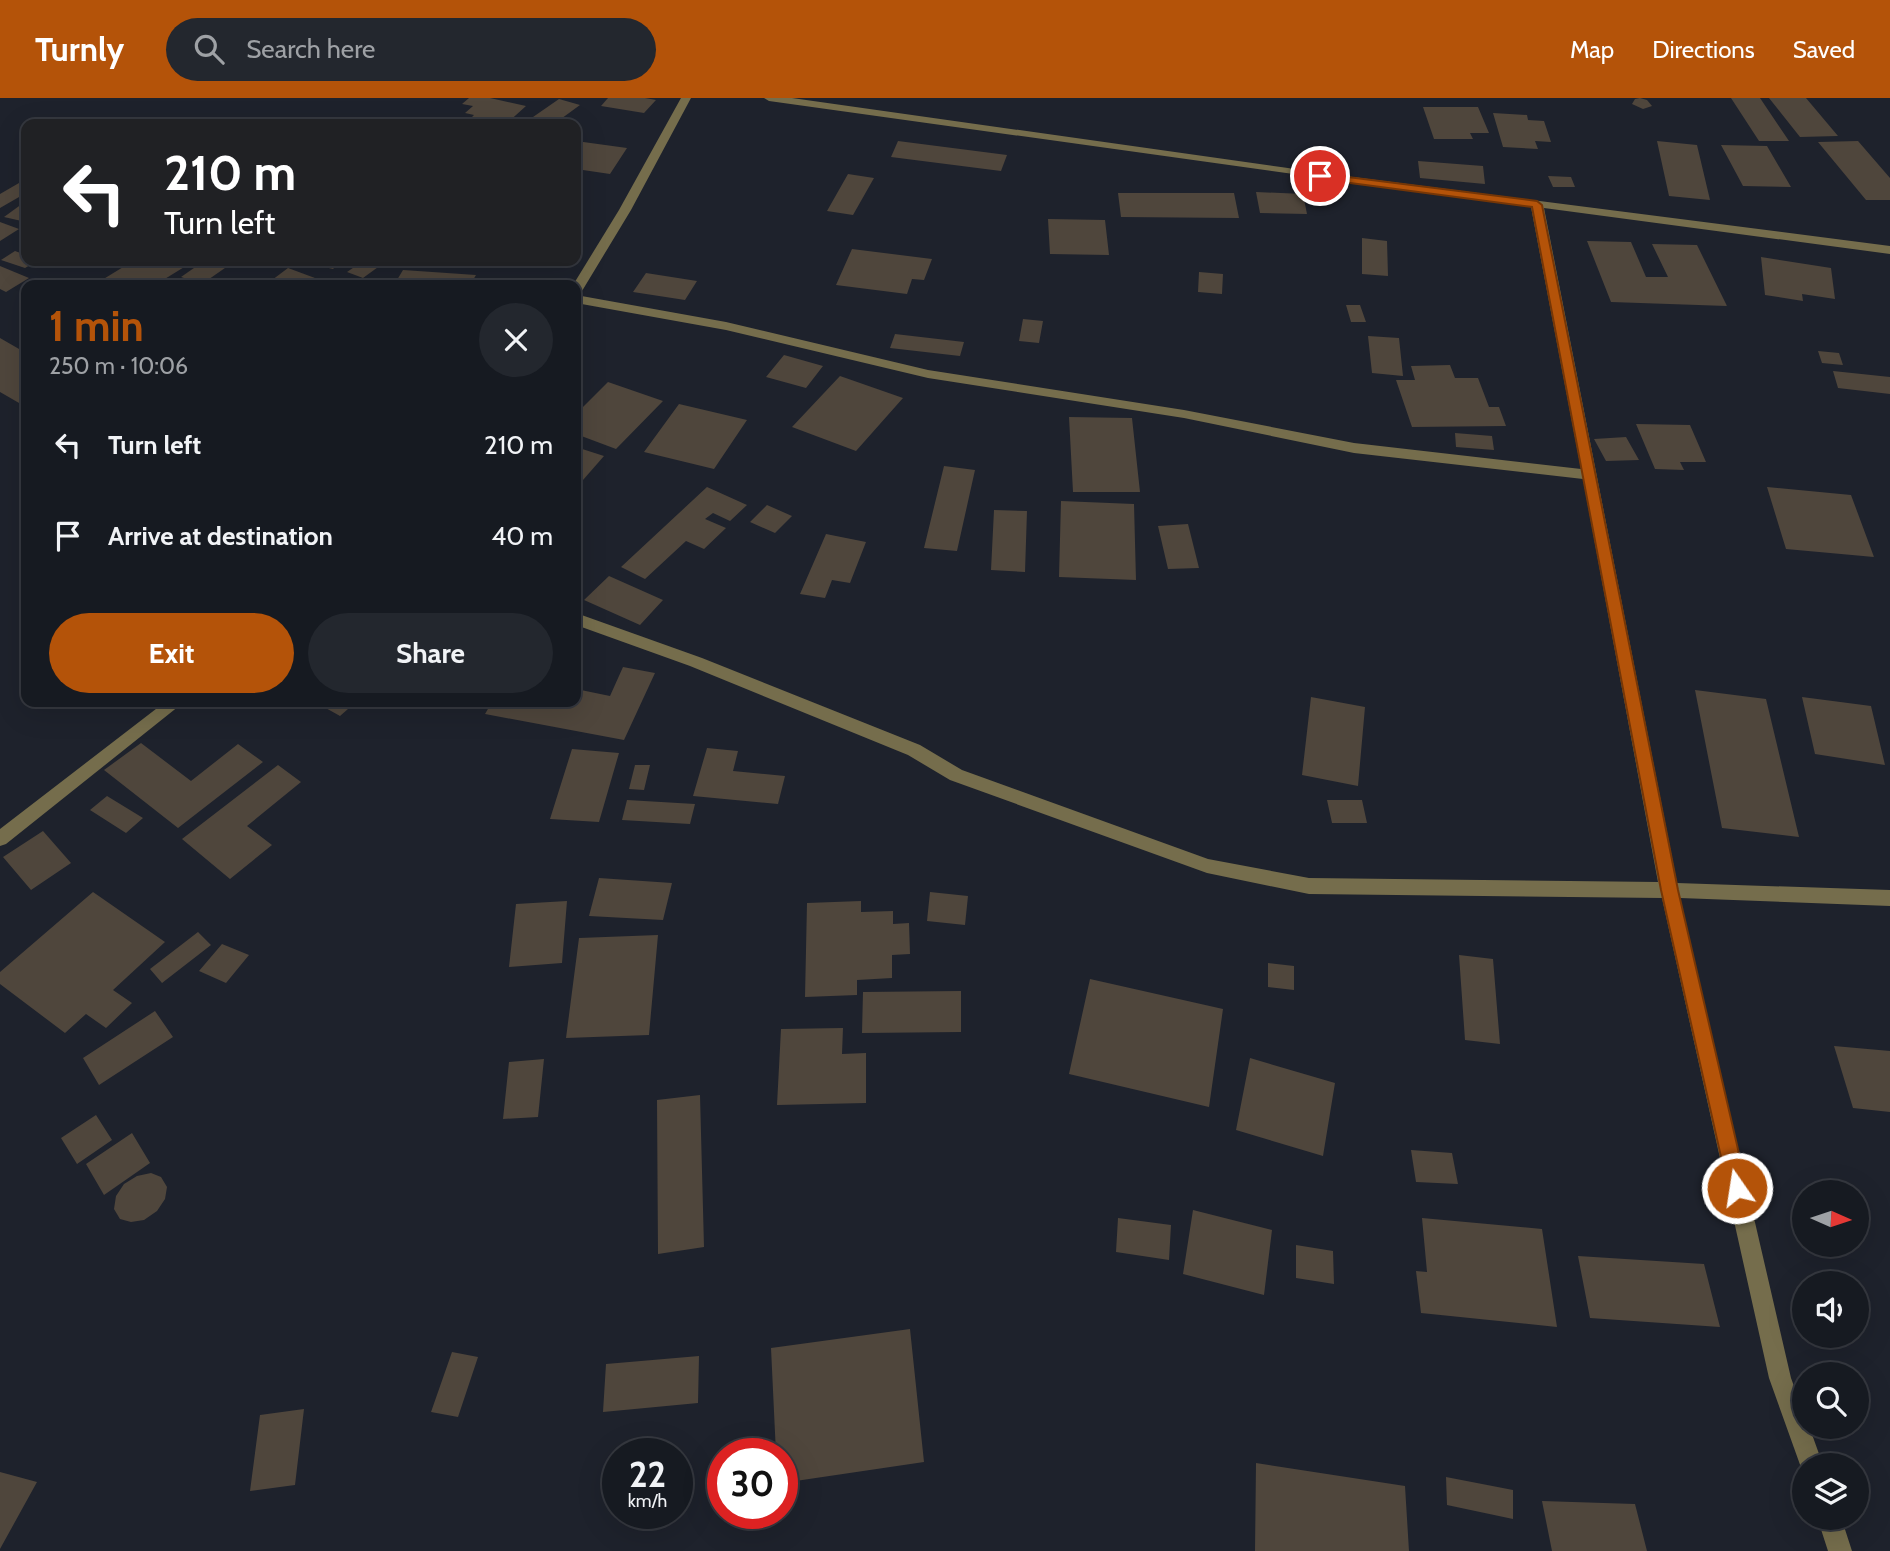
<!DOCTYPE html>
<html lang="en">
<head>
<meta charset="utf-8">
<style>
  :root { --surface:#161a21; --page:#23272e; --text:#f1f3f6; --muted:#9ea1a5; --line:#35383f; --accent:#b45309 }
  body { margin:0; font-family:Cabin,sans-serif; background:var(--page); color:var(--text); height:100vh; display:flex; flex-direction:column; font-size:26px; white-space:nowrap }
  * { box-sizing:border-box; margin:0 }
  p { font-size:23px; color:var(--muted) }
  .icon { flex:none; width:38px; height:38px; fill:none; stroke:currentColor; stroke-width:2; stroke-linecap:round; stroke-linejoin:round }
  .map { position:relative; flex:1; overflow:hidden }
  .panel { position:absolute; left:21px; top:182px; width:560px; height:427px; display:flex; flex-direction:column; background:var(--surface); border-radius:14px; box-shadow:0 7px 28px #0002,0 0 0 2px var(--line) }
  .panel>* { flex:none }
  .top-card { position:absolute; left:21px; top:21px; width:560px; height:147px; border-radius:14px; box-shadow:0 7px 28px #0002,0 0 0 2px var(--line); background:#202124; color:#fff; overflow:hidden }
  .needle { width:46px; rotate:93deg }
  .buttons { position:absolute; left:1792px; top:1082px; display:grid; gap:14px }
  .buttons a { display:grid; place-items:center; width:77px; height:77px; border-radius:50%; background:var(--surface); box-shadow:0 7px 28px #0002,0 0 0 2px var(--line); font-size:35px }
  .speed { position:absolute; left:602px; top:1340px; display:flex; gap:14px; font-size:35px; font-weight:700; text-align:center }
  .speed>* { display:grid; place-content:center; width:91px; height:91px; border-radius:50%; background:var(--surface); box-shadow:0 7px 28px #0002,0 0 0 2px var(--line); line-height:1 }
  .speed small { font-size:18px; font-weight:400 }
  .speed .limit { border:10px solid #d22; background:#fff; color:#111 }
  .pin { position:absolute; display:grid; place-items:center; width:60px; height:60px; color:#fff; margin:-30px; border:4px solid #fff; border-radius:50%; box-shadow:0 2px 7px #0007 }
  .me { position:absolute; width:77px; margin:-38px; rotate:347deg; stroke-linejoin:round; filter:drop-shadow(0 0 5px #0008) }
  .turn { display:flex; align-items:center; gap:24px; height:147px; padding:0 28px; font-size:32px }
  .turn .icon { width:91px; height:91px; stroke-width:2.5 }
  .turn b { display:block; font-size:49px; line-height:60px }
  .round { display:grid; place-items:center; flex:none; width:74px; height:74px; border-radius:37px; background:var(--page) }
  .head { display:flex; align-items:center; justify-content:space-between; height:119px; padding:0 28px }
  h1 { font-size:42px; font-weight:700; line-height:52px; color:var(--accent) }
  .primary-button { display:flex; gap:14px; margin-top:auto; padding:14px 28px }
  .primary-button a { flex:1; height:80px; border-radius:42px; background:var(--accent); color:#fff; font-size:28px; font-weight:700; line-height:80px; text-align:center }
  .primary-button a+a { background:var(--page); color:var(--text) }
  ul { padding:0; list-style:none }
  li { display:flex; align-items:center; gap:21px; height:91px; padding:0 28px }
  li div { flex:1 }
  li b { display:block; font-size:26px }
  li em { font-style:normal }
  header { display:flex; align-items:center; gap:42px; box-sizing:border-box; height:98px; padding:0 35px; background:var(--accent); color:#fff }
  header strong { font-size:33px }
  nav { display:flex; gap:38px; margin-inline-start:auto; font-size:24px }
  .search { width:490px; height:63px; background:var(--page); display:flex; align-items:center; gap:18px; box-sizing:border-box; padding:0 24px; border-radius:38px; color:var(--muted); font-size:26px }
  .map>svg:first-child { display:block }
  .building { fill:#4f463c }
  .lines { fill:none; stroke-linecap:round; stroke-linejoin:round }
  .minor { fill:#756d4c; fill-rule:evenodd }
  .route { fill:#b45309; stroke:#753606; stroke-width:2 }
</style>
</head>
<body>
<header>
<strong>Turnly</strong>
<div class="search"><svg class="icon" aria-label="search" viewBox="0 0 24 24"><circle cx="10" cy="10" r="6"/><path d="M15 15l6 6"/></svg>Search here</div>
<nav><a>Map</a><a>Directions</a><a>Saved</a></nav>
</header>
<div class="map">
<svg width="1890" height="1453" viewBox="0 0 1890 1453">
  <rect width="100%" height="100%" fill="#1e222c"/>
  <path class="building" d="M469,0h21l36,8 -20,18h-17l-20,-4 5,-5 -9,-2 8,-7 -11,-2z
    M608,0h37l11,2 -12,13 -43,-7z
    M1640,0l7,2 5,6 -9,3 -11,-5 3,-5z
    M1731,0h29l29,43h-30z
    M1769,0h37l32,38 -38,1z
    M559,1l21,6 -26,19 -21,-7z
    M1423,9h55l11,26h-19l3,6h-39z
    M1493,15l34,2 1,5 16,1 7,21 -16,-1 3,8 -35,-2z
    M576,43l51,7 -17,26 -34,-5z
    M898,43l109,14 -6,16 -110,-14z
    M1657,43l40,4 13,55 -41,-4z
    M1858,43l32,37v22h-24l-48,-58z
    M1721,47l46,1 24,41 -48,-1z
    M1418,63l65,5 2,18 -65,-6z
    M848,76l26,4 -21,37 -26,-4z
    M1548,78l23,1 4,10h-22z
    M19,85l7,3v7l-26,15v-14z
    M1256,94l47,2 4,20 -47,-1z
    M1118,95h116l5,25 -118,-1z
    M26,103v21l-22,-5z
    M1048,121l57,1 4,35 -59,-1z
    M0,124l19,7 -19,12z
    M1362,140l25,3 1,35 -26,-2z
    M1587,143l44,1 15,35h22l-16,-33 45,1 30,61 -116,-4z
    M852,151l80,10 -8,21 -12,-1 -5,15 -71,-9z
    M15,153l11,4v6h11l-12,7 -24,-8z
    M1761,159l70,11 4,31 -33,-5 1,7 -38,-6z
    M133,163h61l-39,24 -58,-2z
    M204,163h31l-33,23 -21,-7z
    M309,163h32l-8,8 -26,-6z
    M363,163h19l3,1 -22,16 -16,-6z
    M0,168l29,12 -23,14 -6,-3z
    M288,170l27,10 -10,7h-18l-15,-5z
    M403,172l73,5 -6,10h-76z
    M1199,174l24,2 -1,20 -24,-2z
    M646,175l51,8 -12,19 -52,-8z
    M1346,207h14l6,17h-15z
    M1023,221l20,2 -4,22 -20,-2z
    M895,236l69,8 -4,14 -70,-8z
    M1368,238l31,2 4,38 -31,-3z
    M0,240l26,15v54l-26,-15z
    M1818,253l21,2 4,12 -21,-2z
    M784,257l39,11 -17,22 -40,-11z
    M1450,267l5,13h23l11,29h10l7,19 -94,1 -16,-47h19l-4,-14z
    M1833,273l57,6v17l-52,-6z
    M840,278l63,22 -47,53 -64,-24z
    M608,284l55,19 -47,48 -40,-15v-20z
    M679,306l68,16 -33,49 -70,-17z
    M1069,319l63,1 8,74h-67z
    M1636,326l54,1 16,37h-26l4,8 -29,-1z
    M1455,335l37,3 2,14 -38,-3z
    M1626,339l13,23 -33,1 -12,-22z
    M576,349l28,9 -28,32z
    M944,368l31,4 -18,81 -33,-3z
    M707,389l40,18 -17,16 -17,-8 -8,6 21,9 -22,21 -18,-8 -41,38 -24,-12z
    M1767,389l84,8 23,62 -88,-8z
    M1061,403l73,3 2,76 -77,-3z
    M767,407l25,11 -17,17 -25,-11z
    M994,412l33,1 -2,61 -34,-2z
    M1188,426l11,44 -31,1 -10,-43z
    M826,436l40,8 -16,41 -18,-3 -7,18 -25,-4z
    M609,478l54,24 -23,25 -56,-25z
    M623,569l32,6 -31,67 -139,-26 7,-12h84v-13l34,7z
    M1695,592l71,9 33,138 -77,-9z
    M1311,599l54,10 -7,79 -56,-11z
    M1802,599l69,9 14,59 -70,-11z
    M315,604h41l-16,14z
    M141,645l50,38 47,-37 25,18 -85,66 -74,-58z
    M707,650l31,3 -5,20 52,5 -7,28 -85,-8z
    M572,651l47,4 -20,69 -49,-3z
    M278,667l23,17 -54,44 25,19 -42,34 -48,-40z
    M635,667h15l-6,25 -15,-1z
    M107,698l36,22 -17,15 -36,-23z
    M627,702l68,4 -5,20 -68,-4z
    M1327,702h35l5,23h-35z
    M43,733l28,32 -40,27 -28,-33z
    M599,780l73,5 -9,37 -74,-4z
    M93,794l72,50 -52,48 19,13 -26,25 -20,-14 -21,19 -65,-49v-12z
    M930,794l38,4 -3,29 -38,-4z
    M567,803l-5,62 -53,4 7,-63z
    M861,803v11l32,-1v13l16,-1 1,31 -18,1v23l-35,2v15l-52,2 2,-94z
    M198,834l13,13 -49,38 -12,-14z
    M658,837l-9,100 -83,3 13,-100z
    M222,846l27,11 -23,28 -27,-12z
    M1459,857l34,4 7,85 -35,-4z
    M1268,865l26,3v24l-26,-3z
    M1090,881l133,30 -14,98 -140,-33z
    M961,893v41l-99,1 1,-41z
    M155,913l18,26 -74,48 -16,-27z
    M843,930l-1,26 24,-1v50l-89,2 4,-76z
    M1834,948l56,5v61l-37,-4z
    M1250,960l85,25 -12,73 -87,-26z
    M544,961l-6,58 -35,2 6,-57z
    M700,997l4,152 -46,7 -1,-154z
    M96,1017l16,25 -35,24 -16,-26z
    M132,1035l18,30 -46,32 -18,-31z
    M1411,1052l41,3 6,31 -42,-2z
    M151,1075l10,4 6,10 -2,12 -8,12 -13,9 -13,2 -11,-3 -6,-10 2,-13 8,-12 13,-8z
    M1193,1112l79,20 -8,65 -81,-21z
    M1118,1120l53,7 -2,35 -53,-8z
    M1422,1120l120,11 15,98 -136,-14 -5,-42 11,1z
    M1296,1147l37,6 1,33 -38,-6z
    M1578,1158l126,8 16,63 -130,-9z
    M910,1231l14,133 -142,21v-29h-6l-5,-106z
    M452,1254l26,5 -20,60 -27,-5z
    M699,1258l-1,47 -95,9 3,-48z
    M304,1311l-9,76 -45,6 10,-76z
    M1256,1365l149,23 4,65h-154z
    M0,1374l37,10 -37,67z
    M1446,1379l67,13v29l-66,-14z
    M1542,1403l93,3 12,47h-95z"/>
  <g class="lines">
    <path class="minor" d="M681,0h10l-60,112 -49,81 -6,4v-10h-3l46,-75z
      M764,0h28l553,78 545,70v8l-346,-46 133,675 213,7v16l-210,-8 111,480 13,36v12h5l14,39h-19l-1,8 -34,-95 -107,-480 -353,-4 -102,-21 -257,-93 -42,-25 -218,-89 -114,-41v-12l126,45 218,87 42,25 246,89 101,19 349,4 -75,-403 -229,-26 -170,-35 -256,-40 -202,-48 -150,-27v-8l150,27 202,48 256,40 170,33 227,26 -50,-262 -762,-106z
      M165,604h19l-178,142 -6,2v-17z
      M1817,1419h24l11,34h-24z"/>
  </g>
  <path class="route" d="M1316,75l221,28 5,4 136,685 69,298 -3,6 -7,3 -6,-3 -3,-6 -67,-298 -129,-683 -212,-28 -6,-3z"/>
</svg>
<div class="buttons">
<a><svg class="needle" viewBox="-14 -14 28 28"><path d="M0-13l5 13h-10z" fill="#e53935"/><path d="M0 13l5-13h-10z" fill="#9ea1a5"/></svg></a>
<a><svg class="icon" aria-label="sound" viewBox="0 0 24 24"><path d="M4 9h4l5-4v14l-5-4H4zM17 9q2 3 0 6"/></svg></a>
<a><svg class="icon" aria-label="search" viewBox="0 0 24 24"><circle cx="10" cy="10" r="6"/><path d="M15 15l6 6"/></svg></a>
<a><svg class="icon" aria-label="layers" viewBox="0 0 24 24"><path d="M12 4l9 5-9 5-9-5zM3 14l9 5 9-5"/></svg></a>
</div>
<div class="speed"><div>22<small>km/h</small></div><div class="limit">30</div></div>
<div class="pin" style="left:1320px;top:78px;background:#d93025"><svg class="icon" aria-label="arrive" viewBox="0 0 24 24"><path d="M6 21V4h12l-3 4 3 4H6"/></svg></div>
<svg class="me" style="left:1737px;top:1090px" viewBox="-20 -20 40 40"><circle r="17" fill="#b45309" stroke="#fff" stroke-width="3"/><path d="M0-11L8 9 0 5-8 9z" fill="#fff"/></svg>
<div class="top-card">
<div class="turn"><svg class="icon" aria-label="left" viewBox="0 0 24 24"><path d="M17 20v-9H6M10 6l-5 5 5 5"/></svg><div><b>210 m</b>Turn left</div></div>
</div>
<section class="panel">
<div class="head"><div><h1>1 min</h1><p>250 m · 10:06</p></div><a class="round"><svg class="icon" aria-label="close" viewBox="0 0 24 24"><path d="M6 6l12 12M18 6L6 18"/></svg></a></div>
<ul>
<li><svg class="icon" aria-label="left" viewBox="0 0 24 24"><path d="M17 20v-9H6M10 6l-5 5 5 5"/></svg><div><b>Turn left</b></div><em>210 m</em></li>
<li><svg class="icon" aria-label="arrive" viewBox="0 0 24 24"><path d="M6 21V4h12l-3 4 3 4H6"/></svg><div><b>Arrive at destination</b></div><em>40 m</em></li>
</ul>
<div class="primary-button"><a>Exit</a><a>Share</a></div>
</section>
</div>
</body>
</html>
